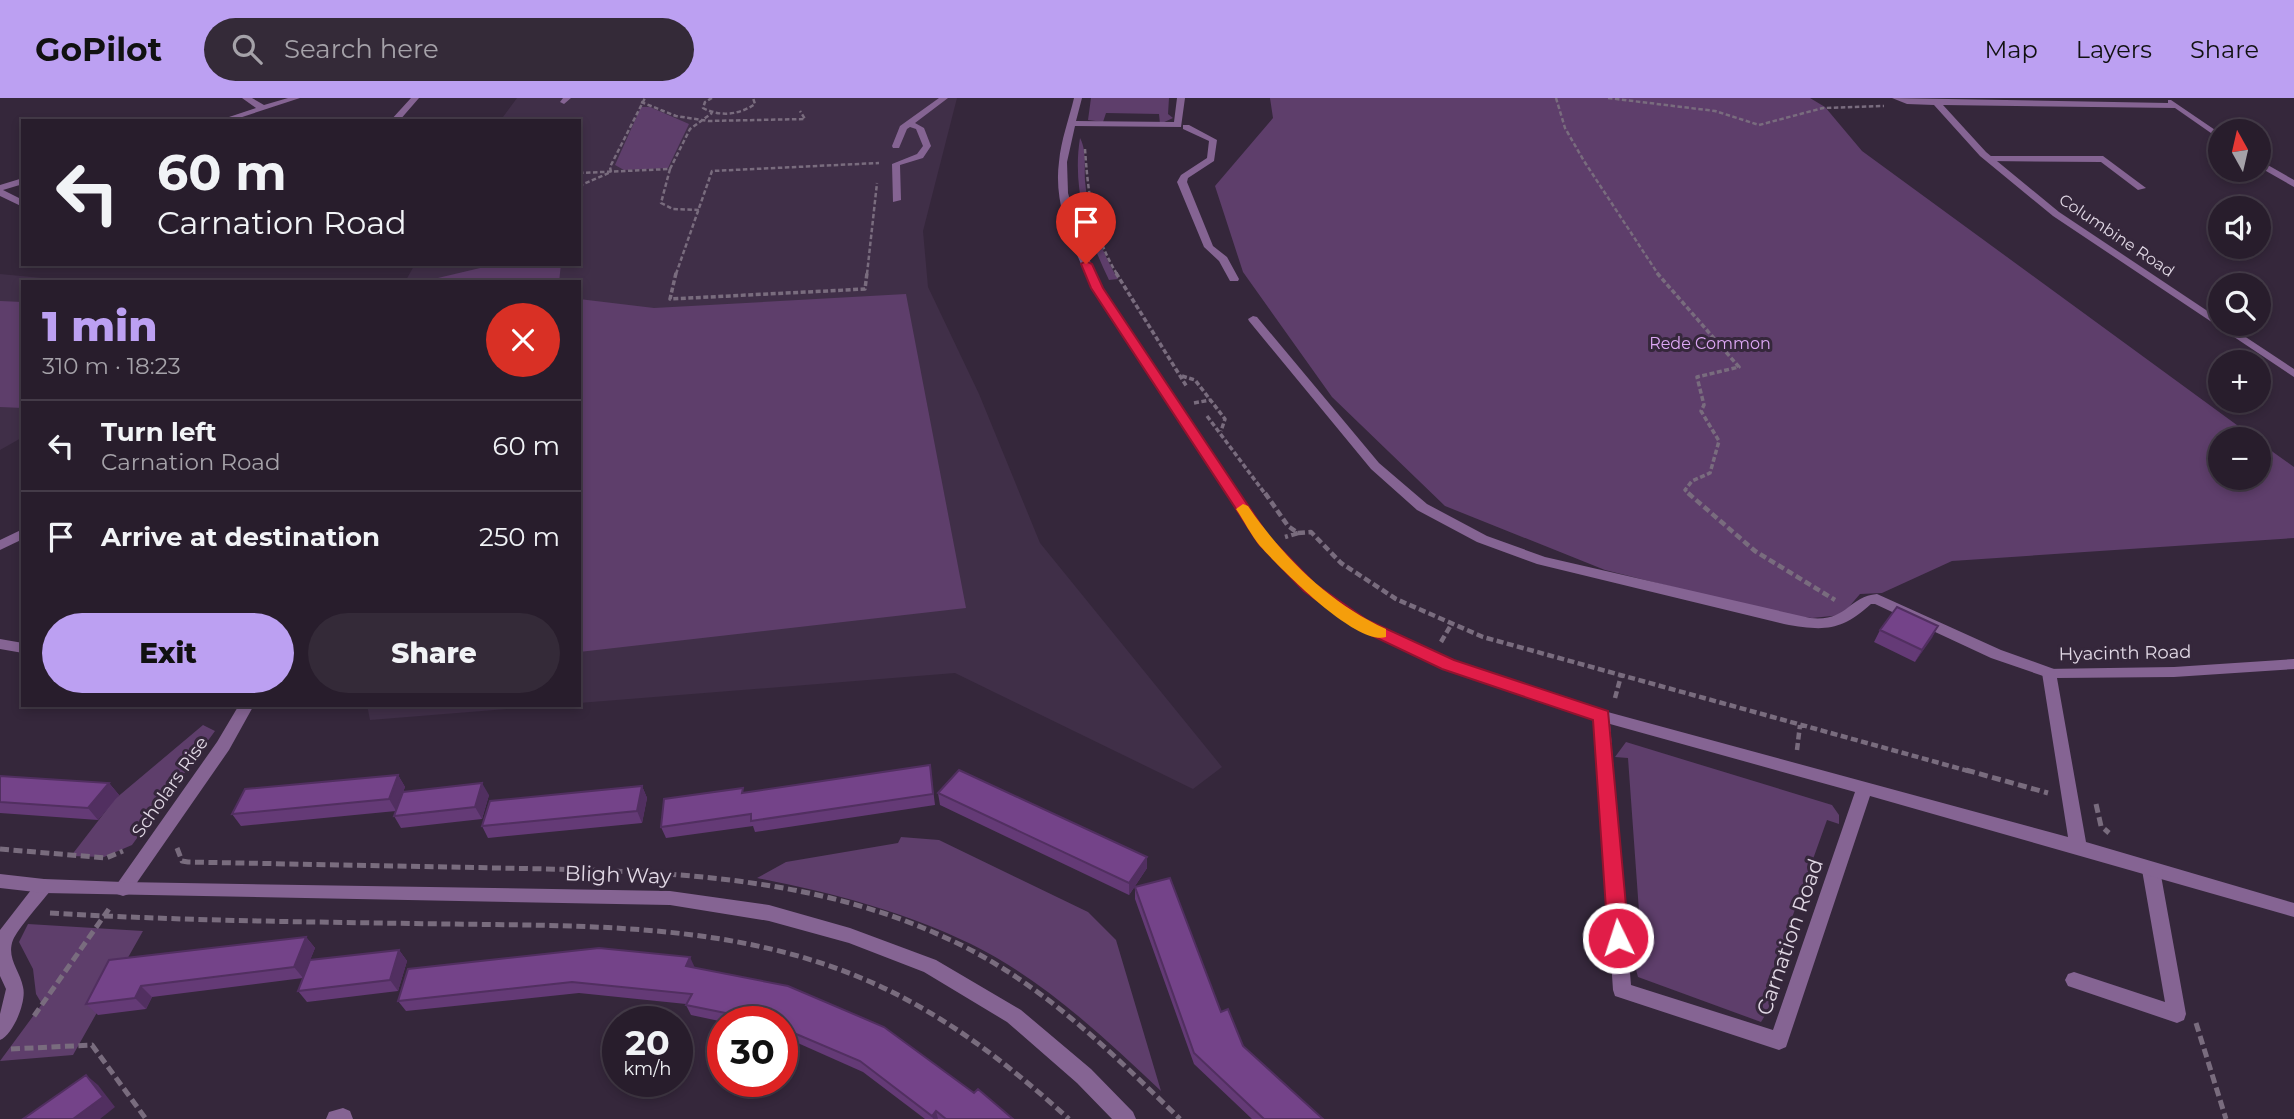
<!DOCTYPE html>
<html lang="en">
<head>
<meta charset="utf-8">
<style>
  :root { --surface:#281d2c; --page:#342a38; --text:#f1f3f6; --muted:#a5a2a9; --line:#443b48; --accent:#bca0f2 }
  body { margin:0; font-family:Montserrat,sans-serif; background:var(--page); color:var(--text); height:100vh; display:flex; flex-direction:column; font-size:26px; white-space:nowrap }
  * { box-sizing:border-box; margin:0 }
  p { font-size:23px; color:var(--muted) }
  .icon { flex:none; width:38px; height:38px; fill:none; stroke:currentColor; stroke-width:2; stroke-linecap:round; stroke-linejoin:round }
  .map { position:relative; flex:1; overflow:hidden }
  .details { position:absolute; left:21px; top:182px; width:560px; height:427px; display:flex; flex-direction:column; background:var(--surface); border-radius:0px; box-shadow:0 4px 10px #0003,0 0 0 2px var(--line) }
  .details>* { flex:none }
  .top-card { position:absolute; left:21px; top:21px; width:560px; height:147px; border-radius:0px; box-shadow:0 4px 10px #0003,0 0 0 2px var(--line); background:#281d2c; color:var(--text); overflow:hidden }
  .needle { width:46px; rotate:352deg }
  .buttons { position:absolute; left:2208px; top:21px; display:grid; gap:14px }
  .buttons a { display:grid; place-items:center; width:63px; height:63px; border-radius:50%; background:var(--surface); box-shadow:0 4px 10px #0003,0 0 0 2px var(--line); font-size:35px }
  .speed { position:absolute; left:602px; top:908px; display:flex; gap:14px; font-size:35px; font-weight:700; text-align:center }
  .speed>* { display:grid; place-content:center; width:91px; height:91px; border-radius:50%; background:var(--surface); box-shadow:0 4px 10px #0003,0 0 0 2px var(--line); line-height:1 }
  .speed small { font-size:18px; font-weight:400 }
  .speed .limit { border:10px solid #d22; background:#fff; color:#111 }
  .pin { position:absolute; display:grid; place-items:center; width:60px; height:60px; color:#fff; margin:-72px -30px; border-radius:50% 50% 50% 0; rotate:-45deg; box-shadow:0 0 7px #0007 }
  .pin .icon { rotate:45deg }
  .me { position:absolute; width:77px; margin:-38px; rotate:356deg; stroke-linejoin:round; filter:drop-shadow(0 0 5px #0008) }
  .turn { display:flex; align-items:center; gap:24px; height:147px; padding:0 21px; font-size:32px }
  .turn .icon { width:91px; height:91px; stroke-width:2.5 }
  .turn b { display:block; font-size:49px; line-height:60px }
  .round { display:grid; place-items:center; flex:none; width:74px; height:74px; border-radius:37px; background:var(--page) }
  .headline { display:flex; align-items:center; justify-content:space-between; height:119px; padding:0 21px }
  h1 { font-size:42px; font-weight:800; line-height:52px; color:var(--accent) }
  .cta { display:flex; gap:14px; margin-top:auto; padding:14px 21px }
  .cta a { flex:1; height:80px; border-radius:42px; background:var(--accent); color:#111; font-size:28px; font-weight:800; line-height:80px; text-align:center }
  .cta a+a { background:var(--page); color:var(--text) }
  ul { padding:0; list-style:none }
  li { display:flex; align-items:center; gap:21px; height:91px; padding:0 21px; border-top:2px solid var(--line) }
  li div { flex:1 }
  li b { display:block; font-size:26px }
  li em { font-style:normal }
  header { display:flex; align-items:center; gap:42px; box-sizing:border-box; height:98px; padding:0 35px; background:var(--accent); color:#111 }
  header strong { font-size:33px }
  nav { display:flex; gap:38px; margin-inline-start:auto; font-size:24px }
  .search { width:490px; height:63px; background:var(--page); display:flex; align-items:center; gap:18px; box-sizing:border-box; padding:0 24px; border-radius:38px; color:var(--muted); font-size:26px }
  .map>svg:first-child { display:block }
  .built { fill:#402f48 }
  .green { fill:#5e3e6b }
  .lines { fill:none; stroke-linecap:round; stroke-linejoin:round }
  .path-far3 { stroke:#796c7e; stroke-width:2.5; stroke-dasharray:4.5 2.5; stroke-linecap:butt }
  .path-far2 { stroke:#796c7e; stroke-width:3.5; stroke-dasharray:5 2.5; stroke-linecap:butt }
  .path-far1 { stroke:#796c7e; stroke-width:4.5; stroke-dasharray:7 3.5; stroke-linecap:butt }
  .path { stroke:#796c7e; stroke-width:5; stroke-dasharray:9 4.5; stroke-linecap:butt }
  .service { fill:#856493; fill-rule:evenodd }
  .minor { fill:#856493; fill-rule:evenodd }
  .tertiary { fill:#856493; fill-rule:evenodd }
  .wall { fill:#643a76 }
  .shaded-wall { fill:#512f60 }
  .building { fill:#744389; stroke:#512f60; stroke-width:2 }
  .route { fill:#e11d48; stroke:#92132f; stroke-width:2 }
  .slow { fill:#f59e0b }
  .labels { text-anchor:middle; stroke-width:6; stroke-linejoin:round; paint-order:stroke }
  .far-street-label { font-size:16px; fill:#e1d8e5; stroke:#35273b }
  .far-park-label { font-size:16px; fill:#dea8f5; stroke:#35273b }
  .street-label { font-size:18px; fill:#e1d8e5; stroke:#35273b }
  .near-street-label { font-size:21px; fill:#e1d8e5; stroke:#35273b }
</style>
</head>
<body>
<header>
<strong>GoPilot</strong>
<div class="search"><svg class="icon" aria-label="search" viewBox="0 0 24 24"><circle cx="10" cy="10" r="6"/><path d="M15 15l6 6"/></svg>Search here</div>
<nav><a>Map</a><a>Layers</a><a>Share</a></nav>
</header>
<div class="map">
<svg width="2294" height="1021" viewBox="0 0 2294 1021">
  <rect width="100%" height="100%" fill="#35273b"/>
  <path class="built" d="M517,0h440l-34,133 5,56 51,107 61,149 182,224 -29,22 -238,-116 -376,30v-421h-174l10,-18h164v-143h-79z
    M0,176l84,8h-61v155l-23,13z
    M367,607h189l-186,15z"/>
  <path class="green" d="M1091,0h78l-1,16 5,4 -13,6 -1,-10 -53,-1 -3,9 -15,-2z
    M1270,0h540l15,9 37,44 394,288h-35v39h38v-36l35,25v71l-342,23 -70,32 -22,1 -18,21 -30,3 -27,-3 -180,-45 -160,-64 -113,-109 -89,-125 -28,-86 58,-68z
    M641,9h9l39,17 -21,44 -44,2 -9,-5z
    M1080,40c7,13 4,29 5,43 3,34 15,68 33,98l-9,1c-22,-45 -37,-92 -29,-142z
    M497,166h64l-2,18h-138z
    M906,196l60,314 -387,44v-353l75,9z
    M0,203l23,1v106l-23,-1z
    M203,627l12,6 -83,114 -28,12 -33,-1 44,-57z
    M1626,644l206,63 7,10v9l-12,-4 -62,173 9,8 -13,21 -123,-45 -6,-22 10,-2 -14,-195 -13,-1z
    M901,739l38,3 149,72 28,28 45,151c-58,-55 -119,-112 -190,-147 -68,-33 -141,-52 -214,-66l29,-16 112,-19z
    M28,826l115,7 -70,124 -73,6 42,-57 -6,-10 -3,-25 -14,-27z"/>
  <g class="lines">
    <path class="path-far3" d="M712,0l-7,4 -2,6c17,9 36,7 52,-4l-2,-6
      M1556,0l9,30 19,33 74,113
      M1608,0l107,13 44,14 64,-17 61,-2
      M641,4l35,14 32,5 97,-2 -5,-8
      M1085,51c3,44 8,87 32,125
      M670,71l-9,34 12,6 26,1
      M579,75l91,-4 20,-40 22,-16
      M579,88l32,-14 -1,-5 35,-69
      M676,176l36,-103 167,-8
      M867,176l10,-91"/>
    <path class="path-far2" d="M676,175l-6,26 195,-10 2,-16
      M1116,175l71,114
      M1657,175l82,94 -42,10 7,28 -3,6 18,30 -9,32 -18,8 -7,9 5,5
      M1182,278l13,4 30,39 -4,12
      M1194,305l16,-3
      M1207,318l59,79"/>
    <path class="path-far1" d="M1265,395l23,33 10,7 -13,4
      M1688,395l67,58 80,49
      M1298,435l13,-1 30,31 55,36 87,38 489,135
      M1441,544l10,-17
      M1615,600l6,-22
      M1797,652l3,-25"/>
    <path class="path" d="M1966,672l82,23
      M2096,706l5,22 8,7
      M177,750l5,13 6,1c103,2 207,4 310,6 160,3 319,5 465,78 84,42 151,109 217,173
      M0,751l106,9 17,-7
      M50,815c133,8 265,9 398,11 142,2 285,-1 418,56 77,33 141,83 203,139
      M34,918l77,-110
      M2196,925l30,96
      M11,951l81,-4 54,74"/>
    <path class="service" d="M563,0h8l-7,6 -4,-2z
      M939,0h9l-33,25 9,5 7,18 -8,12 -23,7 1,35 -8,2 -1,-38 25,-10 6,-8 -7,-17 -6,-2 -3,2 -8,19h-6l-1,-2 8,-20z
      M1183,27h6l28,15 -3,21 -26,17 -1,4 26,64 14,11 12,22 -1,2h-8l-11,-20 -15,-14 -27,-65 4,-7 26,-17 2,-17 -26,-12z
      M1990,58h113l43,32 -8,2 -37,-28 -114,-1v-4z
      M1253,218l4,1 122,146 48,41 60,32 58,21 265,61c38,4 37,-21 67,-24l124,56 53,19 2,4 -2,4 -5,1 -58,-20 -116,-54h-4c-31,28 -48,27 -87,20l-247,-60 -60,-22 -60,-32 -46,-41 -122,-148 -1,-2z
      M0,541l23,4v10l-23,-4z
      M2151,765l6,2 3,5 26,144 -2,6 -7,3 -109,-37 -3,-6 3,-6 6,-2 91,30 -23,-132 3,-5z"/>
    <path class="minor" d="M242,0h10l12,7 24,-7h12l-70,23h-13l39,-13z
      M411,0h8l-20,23h-9z
      M1074,0h8l-6,23 98,1 3,-24h8l-4,29 -106,-1 -8,36 1,31 14,50 20,45 167,249 45,47 53,37 86,39 151,51 464,126 -26,-164 2,-4 130,-2 120,-8v10l-120,8 -117,1 29,164 208,61v14l-424,-121 -84,251 -7,3 -164,-54 -2,-6 -18,-271 -152,-51 -86,-41 -53,-37 -45,-47 -167,-255c-18,-39 -39,-82 -33,-126 2,-22 10,-43 15,-64zM1610,626l245,68 -82,238 -142,-45z
      M1892,0l276,5v-3h3l50,34v6l-46,-32 -232,-3 43,47 73,60 162,108v4h5l68,45v8l-241,-161 -73,-60 -46,-51 -27,-1z
      M2259,62l35,20v7l-35,-20z
      M23,80v6l-20,6 20,10v7l-23,-11v-11z
      M23,431v10l-23,11v-10z
      M239,607h15l-25,45 -100,144 -6,2 -6,-2 -3,-5 3,-5 100,-142z
      M44,781l6,2 3,5 -3,5c-9,12 -32,37 -37,49 -7,18 7,31 10,47 4,14 -10,48 -23,53v-26l6,-25 -6,-13v-46l38,-49z
      M343,1010l7,3 3,8h-27l3,-7z"/>
    <path class="tertiary" d="M0,776l44,5 79,3 547,9 99,14 81,23 86,32 85,50 70,59 42,43 3,7h-24l-35,-36 -70,-61 -83,-50 -75,-29 -80,-22 -99,-16 -626,-12 -44,-5z"/>
  </g>
  <path class="wall" d="M1938,528l-23,36 -41,-20 6,-12z
    M930,667l5,40 -180,27 -2,-6 -87,12 -5,-11 83,-34z
    M398,677l7,12 -2,5 86,3 -7,24 -81,9 -7,-12 2,-5 -155,15 -9,-12z
    M0,678l109,7 10,12 -21,25 -98,-7z
    M642,688l5,12 -5,25 -154,15 -6,-12z
    M938,695l209,75 -18,27 -189,-90z
    M1135,789l86,125 22,34 80,73h-71l-58,-55 -59,-165z
    M306,839l9,11 -5,12 89,-10 8,11 -9,30 -91,11 -9,-11 5,-13 -151,19 -6,12 -48,6 -12,-11 23,-44z
    M694,870l280,125 39,26h-88l-62,-47 -81,-36v-14h-58l-33,-7 -5,-10v-1l-107,-11 -173,18 -8,-10z"/>
  <path class="shaded-wall" d="M1938,528l-6,12 -17,24 7,-12z
    M398,677l7,12 -9,24 -7,-12z
    M109,685l10,12 -21,25 -10,-12z
    M482,685l7,12 -7,24 -7,-12z
    M642,688l5,12 -5,25 -5,-12z
    M1147,759v11l-18,27v-12z
    M306,839l9,11 -12,30 -9,-11z
    M399,852l8,11 -9,30 -8,-11z
    M690,859l5,11 -9,-2z
    M141,888l11,11 -6,12 -11,-11z
    M86,977l12,10 17,22 -15,12h-27z
    M936,1013l2,8h-5l-1,-3z"/>
  <path class="building" d="M1897,509l41,19 -16,24 -42,-20z
    M930,667l3,29 -182,27v-7l-90,13 3,-28 79,-11 -1,5z
    M959,672l188,87 -18,26 -191,-90z
    M398,677l-9,24 -157,15 13,-25z
    M0,678l109,7 -21,25 -88,-6z
    M482,685l-7,24 -81,9 9,-24z
    M642,688l-5,25 -155,15 8,-25z
    M1170,780l51,134 7,-3 15,37 80,73h-59l-70,-66 -59,-166z
    M306,839l-12,30 -153,19 -6,12 -49,6 23,-44z
    M599,850l91,9 -4,9 102,20 96,41 90,66 4,-4 35,30h-67l-10,-8 -4,5 -72,-55 -78,-33v-6h-12l-84,-17 6,-11 -120,-12 -174,19 10,-32z
    M399,852l-9,30 -92,11 12,-31z
    M86,977l17,22 -30,22h-50z"/>
  <path class="route" d="M1086,163l6,3 11,24 166,249 46,47 52,36 87,40 154,51 21,227 -3,6 -8,3 -7,-3 -3,-6 -15,-218 -151,-51 -86,-41 -52,-37 -45,-47 -168,-256 -10,-24z"/>
  <path class="slow" d="M1243,406l5,2c35,51 81,97 138,123v8c-30,9 -106,-69 -126,-91 -9,-11 -16,-25 -24,-37z"/>
  <g class="labels">
    <g class="far-street-label">
      <text transform="translate(2117 137) rotate(34)" y="6">Columbine Road</text>
    </g>
    <g class="far-park-label">
      <text x="1710" y="251">Rede Common</text>
    </g>
    <g class="street-label">
      <text transform="translate(2125 555) rotate(-1)" y="6">Hyacinth Road</text>
      <text transform="translate(170 689) rotate(-55)" y="6">Scholars Rise</text>
    </g>
    <g class="near-street-label">
      <text transform="translate(618 777) rotate(2)" y="7">Bligh Way</text>
      <text transform="translate(1790 839) rotate(-71)" y="7">Carnation Road</text>
    </g>
  </g>
</svg>
<div class="buttons">
<a><svg class="needle" viewBox="-14 -14 28 28"><path d="M0-13l5 13h-10z" fill="#e53935"/><path d="M0 13l5-13h-10z" fill="#a5a2a9"/></svg></a>
<a><svg class="icon" aria-label="sound" viewBox="0 0 24 24"><path d="M4 9h4l5-4v14l-5-4H4zM17 9q2 3 0 6"/></svg></a>
<a><svg class="icon" aria-label="search" viewBox="0 0 24 24"><circle cx="10" cy="10" r="6"/><path d="M15 15l6 6"/></svg></a>
<a>+</a>
<a>−</a>
</div>
<div class="speed"><div>20<small>km/h</small></div><div class="limit">30</div></div>
<div class="pin" style="left:1086px;top:166px;background:#d93025"><svg class="icon" aria-label="arrive" viewBox="0 0 24 24"><path d="M6 21V4h12l-3 4 3 4H6"/></svg></div>
<svg class="me" style="left:1618px;top:840px" viewBox="-20 -20 40 40"><circle r="17" fill="#e11d48" stroke="#fff" stroke-width="3"/><path d="M0-11L8 9 0 5-8 9z" fill="#fff"/></svg>
<div class="top-card">
<div class="turn"><svg class="icon" aria-label="left" viewBox="0 0 24 24"><path d="M17 20v-9H6M10 6l-5 5 5 5"/></svg><div><b>60 m</b>Carnation Road</div></div>
</div>
<section class="details">
<div class="headline"><div><h1>1 min</h1><p>310 m · 18:23</p></div><a class="round" style="background:#d93025;color:#fff"><svg class="icon" aria-label="close" viewBox="0 0 24 24"><path d="M6 6l12 12M18 6L6 18"/></svg></a></div>
<ul>
<li><svg class="icon" aria-label="left" viewBox="0 0 24 24"><path d="M17 20v-9H6M10 6l-5 5 5 5"/></svg><div><b>Turn left</b><p>Carnation Road</p></div><em>60 m</em></li>
<li><svg class="icon" aria-label="arrive" viewBox="0 0 24 24"><path d="M6 21V4h12l-3 4 3 4H6"/></svg><div><b>Arrive at destination</b></div><em>250 m</em></li>
</ul>
<div class="cta"><a>Exit</a><a>Share</a></div>
</section>
</div>
</body>
</html>
